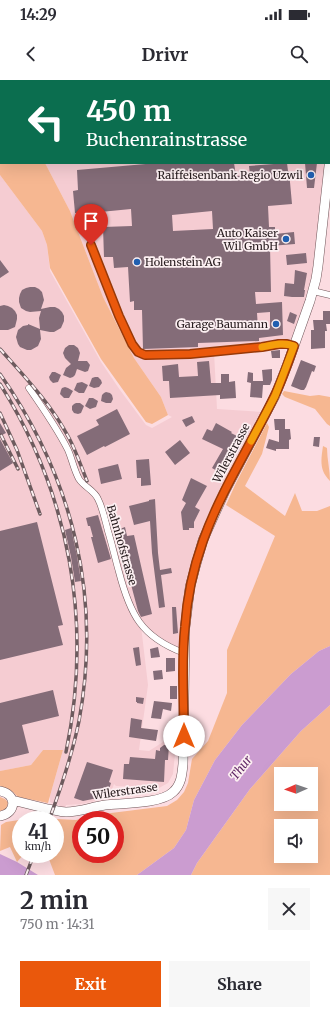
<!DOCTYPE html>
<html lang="en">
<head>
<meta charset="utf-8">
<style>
  :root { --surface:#fff; --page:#f7f7f7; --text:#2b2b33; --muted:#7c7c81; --accent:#ea580c }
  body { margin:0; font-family:Merriweather,serif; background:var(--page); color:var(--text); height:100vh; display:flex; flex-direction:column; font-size:15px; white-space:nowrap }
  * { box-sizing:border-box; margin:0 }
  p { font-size:13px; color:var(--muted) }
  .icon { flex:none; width:22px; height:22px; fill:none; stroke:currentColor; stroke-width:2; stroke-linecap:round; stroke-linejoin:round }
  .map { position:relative; height:795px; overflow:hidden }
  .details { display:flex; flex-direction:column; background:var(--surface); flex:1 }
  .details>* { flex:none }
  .top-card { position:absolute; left:0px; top:0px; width:330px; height:84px; box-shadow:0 4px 16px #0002; background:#0b6e4f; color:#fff; overflow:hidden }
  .needle { width:26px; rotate:268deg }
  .fabs { position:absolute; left:274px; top:687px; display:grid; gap:8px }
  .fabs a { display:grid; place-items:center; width:44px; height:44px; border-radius:0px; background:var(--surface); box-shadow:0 4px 16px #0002; font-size:20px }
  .speed { position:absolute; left:12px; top:731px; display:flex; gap:8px; font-size:20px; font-weight:700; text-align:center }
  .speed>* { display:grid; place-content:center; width:52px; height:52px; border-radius:50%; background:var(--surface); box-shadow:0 4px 16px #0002; line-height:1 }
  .speed small { font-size:10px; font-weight:400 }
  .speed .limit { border:6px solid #d22; background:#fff; color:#111 }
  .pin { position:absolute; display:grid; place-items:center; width:34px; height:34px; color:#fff; margin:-41px -17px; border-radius:50% 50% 50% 0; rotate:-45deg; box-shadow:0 0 4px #0007 }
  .pin .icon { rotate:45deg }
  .me { position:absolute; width:44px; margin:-22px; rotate:0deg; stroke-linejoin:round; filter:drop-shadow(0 0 3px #0008) }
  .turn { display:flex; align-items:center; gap:14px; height:84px; padding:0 20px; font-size:18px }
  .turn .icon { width:52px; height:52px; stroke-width:2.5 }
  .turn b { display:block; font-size:28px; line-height:34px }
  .round { display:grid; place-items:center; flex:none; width:42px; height:42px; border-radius:0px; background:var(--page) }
  .summary { display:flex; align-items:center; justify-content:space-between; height:68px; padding:0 20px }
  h1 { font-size:24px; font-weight:700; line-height:30px }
  .primary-button { display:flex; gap:8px; margin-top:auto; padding:8px 20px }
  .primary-button a { flex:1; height:46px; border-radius:0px; background:var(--accent); color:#fff; font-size:16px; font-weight:700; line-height:46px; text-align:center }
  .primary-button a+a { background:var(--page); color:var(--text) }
  .status { display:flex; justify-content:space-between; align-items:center; height:28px; padding:0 20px; background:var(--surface); direction:ltr }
  .status svg { height:11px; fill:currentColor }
  header { display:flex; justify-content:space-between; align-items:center; height:52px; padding:0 20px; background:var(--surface); font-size:18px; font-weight:700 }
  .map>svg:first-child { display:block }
  .built { fill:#f5ccd2 }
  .green { fill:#f6b791; fill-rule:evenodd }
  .water { fill:#cb9cd0 }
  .building { fill:#846c78; fill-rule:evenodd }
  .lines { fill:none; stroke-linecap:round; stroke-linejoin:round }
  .minor-casing { stroke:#705559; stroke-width:7 }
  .secondary-casing { stroke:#705559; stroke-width:10 }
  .minor { stroke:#fff; stroke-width:6 }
  .secondary { stroke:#fff; stroke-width:9 }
  .rail-casing { stroke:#6d5b5e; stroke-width:3.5 }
  .rail { stroke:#fceff1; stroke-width:2; stroke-dasharray:6; stroke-linecap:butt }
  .route-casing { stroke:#983908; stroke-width:10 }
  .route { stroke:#ea580c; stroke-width:7 }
  .slow { stroke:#f59e0b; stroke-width:7 }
  .poi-dot { fill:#205fb0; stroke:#fceff1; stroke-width:1.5 }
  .labels { text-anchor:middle; stroke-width:3.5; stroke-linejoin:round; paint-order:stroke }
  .poi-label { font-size:11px; fill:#251a1c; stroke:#fceff1; text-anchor:end }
  .street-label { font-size:11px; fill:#251a1c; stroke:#fceff1 }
  .water-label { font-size:12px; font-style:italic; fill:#612867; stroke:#fceff1 }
</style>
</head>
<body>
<div class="status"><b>14:29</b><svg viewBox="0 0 49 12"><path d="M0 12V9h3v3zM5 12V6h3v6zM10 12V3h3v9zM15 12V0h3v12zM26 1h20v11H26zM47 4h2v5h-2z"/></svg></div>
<header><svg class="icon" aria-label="back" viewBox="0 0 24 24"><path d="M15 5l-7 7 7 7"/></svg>Drivr<svg class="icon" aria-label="search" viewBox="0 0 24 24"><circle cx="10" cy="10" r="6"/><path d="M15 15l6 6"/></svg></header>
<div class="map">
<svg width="330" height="795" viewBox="0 0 330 795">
  <rect width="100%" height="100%" fill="#fcdce1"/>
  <path class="built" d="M0,0h330v77l-12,109 -27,79 -77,7 3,57 45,3 -67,156 -11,85 -43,-27 7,59 -9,65 10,1 14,-9 13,2 -3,30 -5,9 -9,5 -43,-2 -2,-2 -5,14 -28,6 -15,1 -1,3 -15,-6v-6l13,-46h-20l-12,15 -31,6v-596l42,56 5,14 3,26 51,91 19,28 26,35 6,3 20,-11 -4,-2 -7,-18 -27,-39 -31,-61 -33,-86 -25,-48h284v-82h-328v16l-1,-1z"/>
  <path class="green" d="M0,16l1,1v66h44l25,48 33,86 31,61 27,39 7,18 -16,9 -6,-2 -45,-63 -51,-91 -3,-23 -5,-14 -42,-56z
    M284,311l26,5 9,-1 11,2v29l-3,-2 -12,-15 -30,-12 -3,-3z
    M267,343l2,4 -7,27 -17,32 40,30 10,-23 7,18h15l13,-5v140l-11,5 -28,23 -49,51 -27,35 -21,40 -8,30 -12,18 -37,27h-82l-8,-21h8v-34h-34v34h3l-7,8 -7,-15 -10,4 1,-26 5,-3 13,-2 19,-2 38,2 19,-5 72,-9 10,-6 7,-8 4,-9 4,-24 16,-18 19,-48v-43l48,-114 -49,-31 10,-22zM81,740h34v34h-34z
    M323,366l4,2c0,11 3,22 3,33 -11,-11 -9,-21 -7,-35z
    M330,625v170h-139l6,-12 53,-74 51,-58zM281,694h30v30h-30zM281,746h30v30h-30z
    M43,670h20l-15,53 -30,-6 -5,-5 -13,-5v-16l31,-6z
    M0,717l5,2 3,3 -1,6 -2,2 -5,1z"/>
  <path class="water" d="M330,566v59l-29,26 -51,58 -53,74 -6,12h-54l37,-27 12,-18 8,-30 21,-40 27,-35 49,-51 28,-23z
    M0,774l17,8 21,13h-38z"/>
  <path class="building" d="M157,83h77l2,13 14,-1 -1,-9 38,-3 1,8h1l3,33 -24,2 1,21h6v7l19,-2 1,12 -25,2 1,46h-16l1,12 26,-2 1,33 -24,3v3l-61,2v4l-55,2 -1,-39h-8v-9l-4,1 -2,-35 -14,1 -1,-11h-9l-1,-30 29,-1 -1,-17 -41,4v-1l-15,1 -2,-22 5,-1 -1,-20zM212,131l1,18 -40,2 -1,-16zM270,232v16l-12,1 -1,-16z
    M305,83h12l-3,25h-7z
    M306,173l1,10 -20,2 -1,-10z
    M0,180l9,12 -9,6z
    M295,190l12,3 -3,17h1l-1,7h-12l-8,-1 1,-13 9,1z
    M30,207h5l4,2 3,3 2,8 -3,9 9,-2h5l4,2 3,3 2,4v5l-3,7 -7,4h-4l-10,-2 1,9 -3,7 -7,4h-4l-7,-3 -2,-3 -2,-7 2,-7 5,-4 5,-1v-1l12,5 -1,-11 2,-7 -11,1 -4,-1 -5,-3 -2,-6v-4l1,-4 2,-4 4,-2z
    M4,225l4,1 4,2 3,3 2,4v4l-2,8 -7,3h-8v-24z
    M323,231h7v13h-4l1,7h-2v17l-14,1v-19h3l-1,-10h10z
    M290,232l7,3 -3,9 -7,-3z
    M69,265h5l4,3 2,5 -2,8h9l3,4 -2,6 -3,1 -8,-3 -2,6 -2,2 -3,1 -7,-3 3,-7 5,-4 -6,-6 -2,-5 2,-5z
    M280,270v8h-8l-1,-7z
    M301,280l15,6 -2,6 -2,-1 -6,16 -2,3h-3l-10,-4z
    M209,281l2,22h10v-9h8v8l6,-1 1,17 -16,1v-4l-50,3 -1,-17h-6l-1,-15 16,-2 1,13 19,-1 -1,-14z
    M272,289v11l-2,5h-7l-1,13 -12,-1 1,-14 -4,-1 1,-10 5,1v8h10l-1,-11z
    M52,292h3l6,3 -3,7 -5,1 -3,-3 -1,-3z
    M95,297h3l3,3 1,3 -3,4 -5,1 -5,-2 3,-8z
    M82,302l6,3 -4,8h-5l-5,-3 3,-7z
    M65,307l3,1 5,3 -4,7h-5l-4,-4 1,-4 1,-2z
    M106,312l4,1 2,2 1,4 -2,4h-5l-5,-2 1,-6 2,-2z
    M89,318h4l5,3 -2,6 -6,2 -5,-3z
    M76,323h4l4,3 -3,7 -3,1 -4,-1 -2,-3v-4l2,-2z
    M117,329l13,25 -25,13 -1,-1 -17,9 -10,-19 22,-11 -3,-5z
    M192,336l3,6 -9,5 -4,-7z
    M274,339h11v10h5l1,10 -2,1v9h-13v2l-10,-3 3,-9 10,3v-12h-4z
    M0,343l6,10 -6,3z
    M216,343l16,9 -1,1 8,4 -20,35 -7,-4 11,-19 -21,-10 5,-10 5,2z
    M314,357h6l-1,10 -6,-1z
    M0,359l13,24 -13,8z
    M180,360l10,13 -15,12 -10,-13z
    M149,379l2,26 -10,1v-8h-4l-1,-18z
    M118,384l4,15 -21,5 -3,-15z
    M191,398l16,8 -12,21 5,3 -6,12v6h-5v2h-6l-2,-18 5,-9 -4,-3z
    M155,419l3,54 2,17 11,-2 1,5 -11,2 4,32 -6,1 -7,-55 -2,-32 -16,4 -5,-19 20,-5v-1z
    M98,435l13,44 -13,4 -7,-26h2l-3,-11h-2l-2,-8z
    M37,442l26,103 -5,1 5,19 -63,15v-129z
    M125,447l2,9 7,-1 18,79 -11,3 -3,-6 -14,-53 -1,1 -6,-23 1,-1 -1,-5z
    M71,448l6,28 4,25 -6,1 -4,-25 -6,-27z
    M172,527h4l2,26 -5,1z
    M139,567l2,18 -5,1 -3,-18z
    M158,567l2,10 -9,1 -1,-9z
    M166,578h9v13l-9,1z
    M162,590l1,9 -9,1 -1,-9z
    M170,606h7v13h-7z
    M53,610l6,26 -37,9 7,28 -29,7v-57z
    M136,617l8,1 -1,6 -6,-1v-1h-1z
    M154,621l18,2 -1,8 -8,-2 -2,10 -10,-1z
    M131,638l11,2 -1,8 17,2 -2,11 -27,-4z
    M164,665h5l-1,15h-3l-1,22 -41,-3 1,-15h5l1,-7 25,2 1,-9 4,1v-3z
    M87,682l26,8 -4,12 2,1 -4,13 -24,5 -9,-3z"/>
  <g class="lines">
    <defs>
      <path id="minor" d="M128,1v-1
        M329,61h1
        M91,165l28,71 13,28 6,8 7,3 46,-1 71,-7 17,-4 8,1 7,2
        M313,211l17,4
        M29,308c14,20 28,40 39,62 4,9 6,20 11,29 5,8 15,11 19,20 5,10 7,21 10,32 4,13 7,27 11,41 11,42 22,65 65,81"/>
      <path id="secondary" d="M0,711c17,3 17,22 0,25
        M12,720c12,3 24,6 36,9 6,1 12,3 18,3 13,0 26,-5 39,-7 17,-2 56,-1 68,-13 8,-7 9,-17 10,-28l2,-136 5,-41 5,-19 8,-28 22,-49 50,-95 13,-33 22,-62 6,-22 2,-13 12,-109"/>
    </defs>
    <use href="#minor" class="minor-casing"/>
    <use href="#secondary" class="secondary-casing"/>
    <use href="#minor" class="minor"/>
    <use href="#secondary" class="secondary"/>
    <defs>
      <path id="rail" d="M0,269c25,28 51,55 69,89 7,13 12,28 18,43
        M0,294c73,104 102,222 79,347 -7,34 -18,67 -30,99
        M0,304c70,111 93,239 66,368
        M0,333l17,37 23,64
        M1,355l17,34
        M26,795l8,-21"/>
    </defs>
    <use href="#rail" class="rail-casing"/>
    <use href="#rail" class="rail"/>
  </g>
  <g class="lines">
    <defs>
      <path id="route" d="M91,165l28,71 13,28 6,8 7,3 45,-1 72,-7 17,-3h8l7,2c-6,17 -12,35 -20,51 -23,48 -53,93 -71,144 -10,28 -16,56 -18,86 -4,35 -1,73 -1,109"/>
    </defs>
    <use href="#route" class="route-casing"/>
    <use href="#route" class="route"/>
    <path class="slow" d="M251,361l24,-45 19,-50c-11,-4 -21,-1 -32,1"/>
  </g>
  <g class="poi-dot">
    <circle cx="311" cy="95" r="4"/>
    <circle cx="286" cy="159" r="4"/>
    <circle cx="137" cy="182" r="4"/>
    <circle cx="276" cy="244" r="4"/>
  </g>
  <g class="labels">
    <g class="poi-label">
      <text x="303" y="99">Raiffeisenbank Regio Uzwil</text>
      <text x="278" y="157">Auto Kaiser<tspan x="278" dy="13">Wil GmbH</tspan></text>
      <text x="145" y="186" text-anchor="start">Holenstein AG</text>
      <text x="268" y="248">Garage Baumann</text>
    </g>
    <g class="street-label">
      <text transform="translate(231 373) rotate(-62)" y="4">Wilerstrasse</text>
      <text transform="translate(122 465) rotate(74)" y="4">Bahnhofstrasse</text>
      <text transform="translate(125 711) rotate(-8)" y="4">Wilerstrasse</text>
    </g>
    <g class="water-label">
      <text transform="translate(241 688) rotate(-52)" y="4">Thur</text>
    </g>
  </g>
</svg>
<div class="fabs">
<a><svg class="needle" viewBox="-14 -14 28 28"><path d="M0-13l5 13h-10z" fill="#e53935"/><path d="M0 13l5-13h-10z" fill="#7c7c81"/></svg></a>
<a><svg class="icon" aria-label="sound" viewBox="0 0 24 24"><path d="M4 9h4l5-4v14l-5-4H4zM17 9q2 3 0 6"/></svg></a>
</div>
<div class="speed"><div>41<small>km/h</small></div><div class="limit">50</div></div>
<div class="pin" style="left:91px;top:165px;background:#d93025"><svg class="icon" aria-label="arrive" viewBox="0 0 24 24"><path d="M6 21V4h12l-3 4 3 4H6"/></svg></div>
<svg class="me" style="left:184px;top:656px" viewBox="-20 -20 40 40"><circle r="19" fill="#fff"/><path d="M0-13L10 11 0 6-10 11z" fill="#ea580c"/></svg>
<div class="top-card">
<div class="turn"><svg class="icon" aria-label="left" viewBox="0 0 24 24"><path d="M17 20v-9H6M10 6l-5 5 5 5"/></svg><div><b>450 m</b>Buchenrainstrasse</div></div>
</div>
</div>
<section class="details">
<div class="summary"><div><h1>2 min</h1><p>750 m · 14:31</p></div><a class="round"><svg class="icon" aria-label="close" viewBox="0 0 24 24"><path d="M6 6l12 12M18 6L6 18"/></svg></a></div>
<div class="primary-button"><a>Exit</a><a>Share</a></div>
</section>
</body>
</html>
